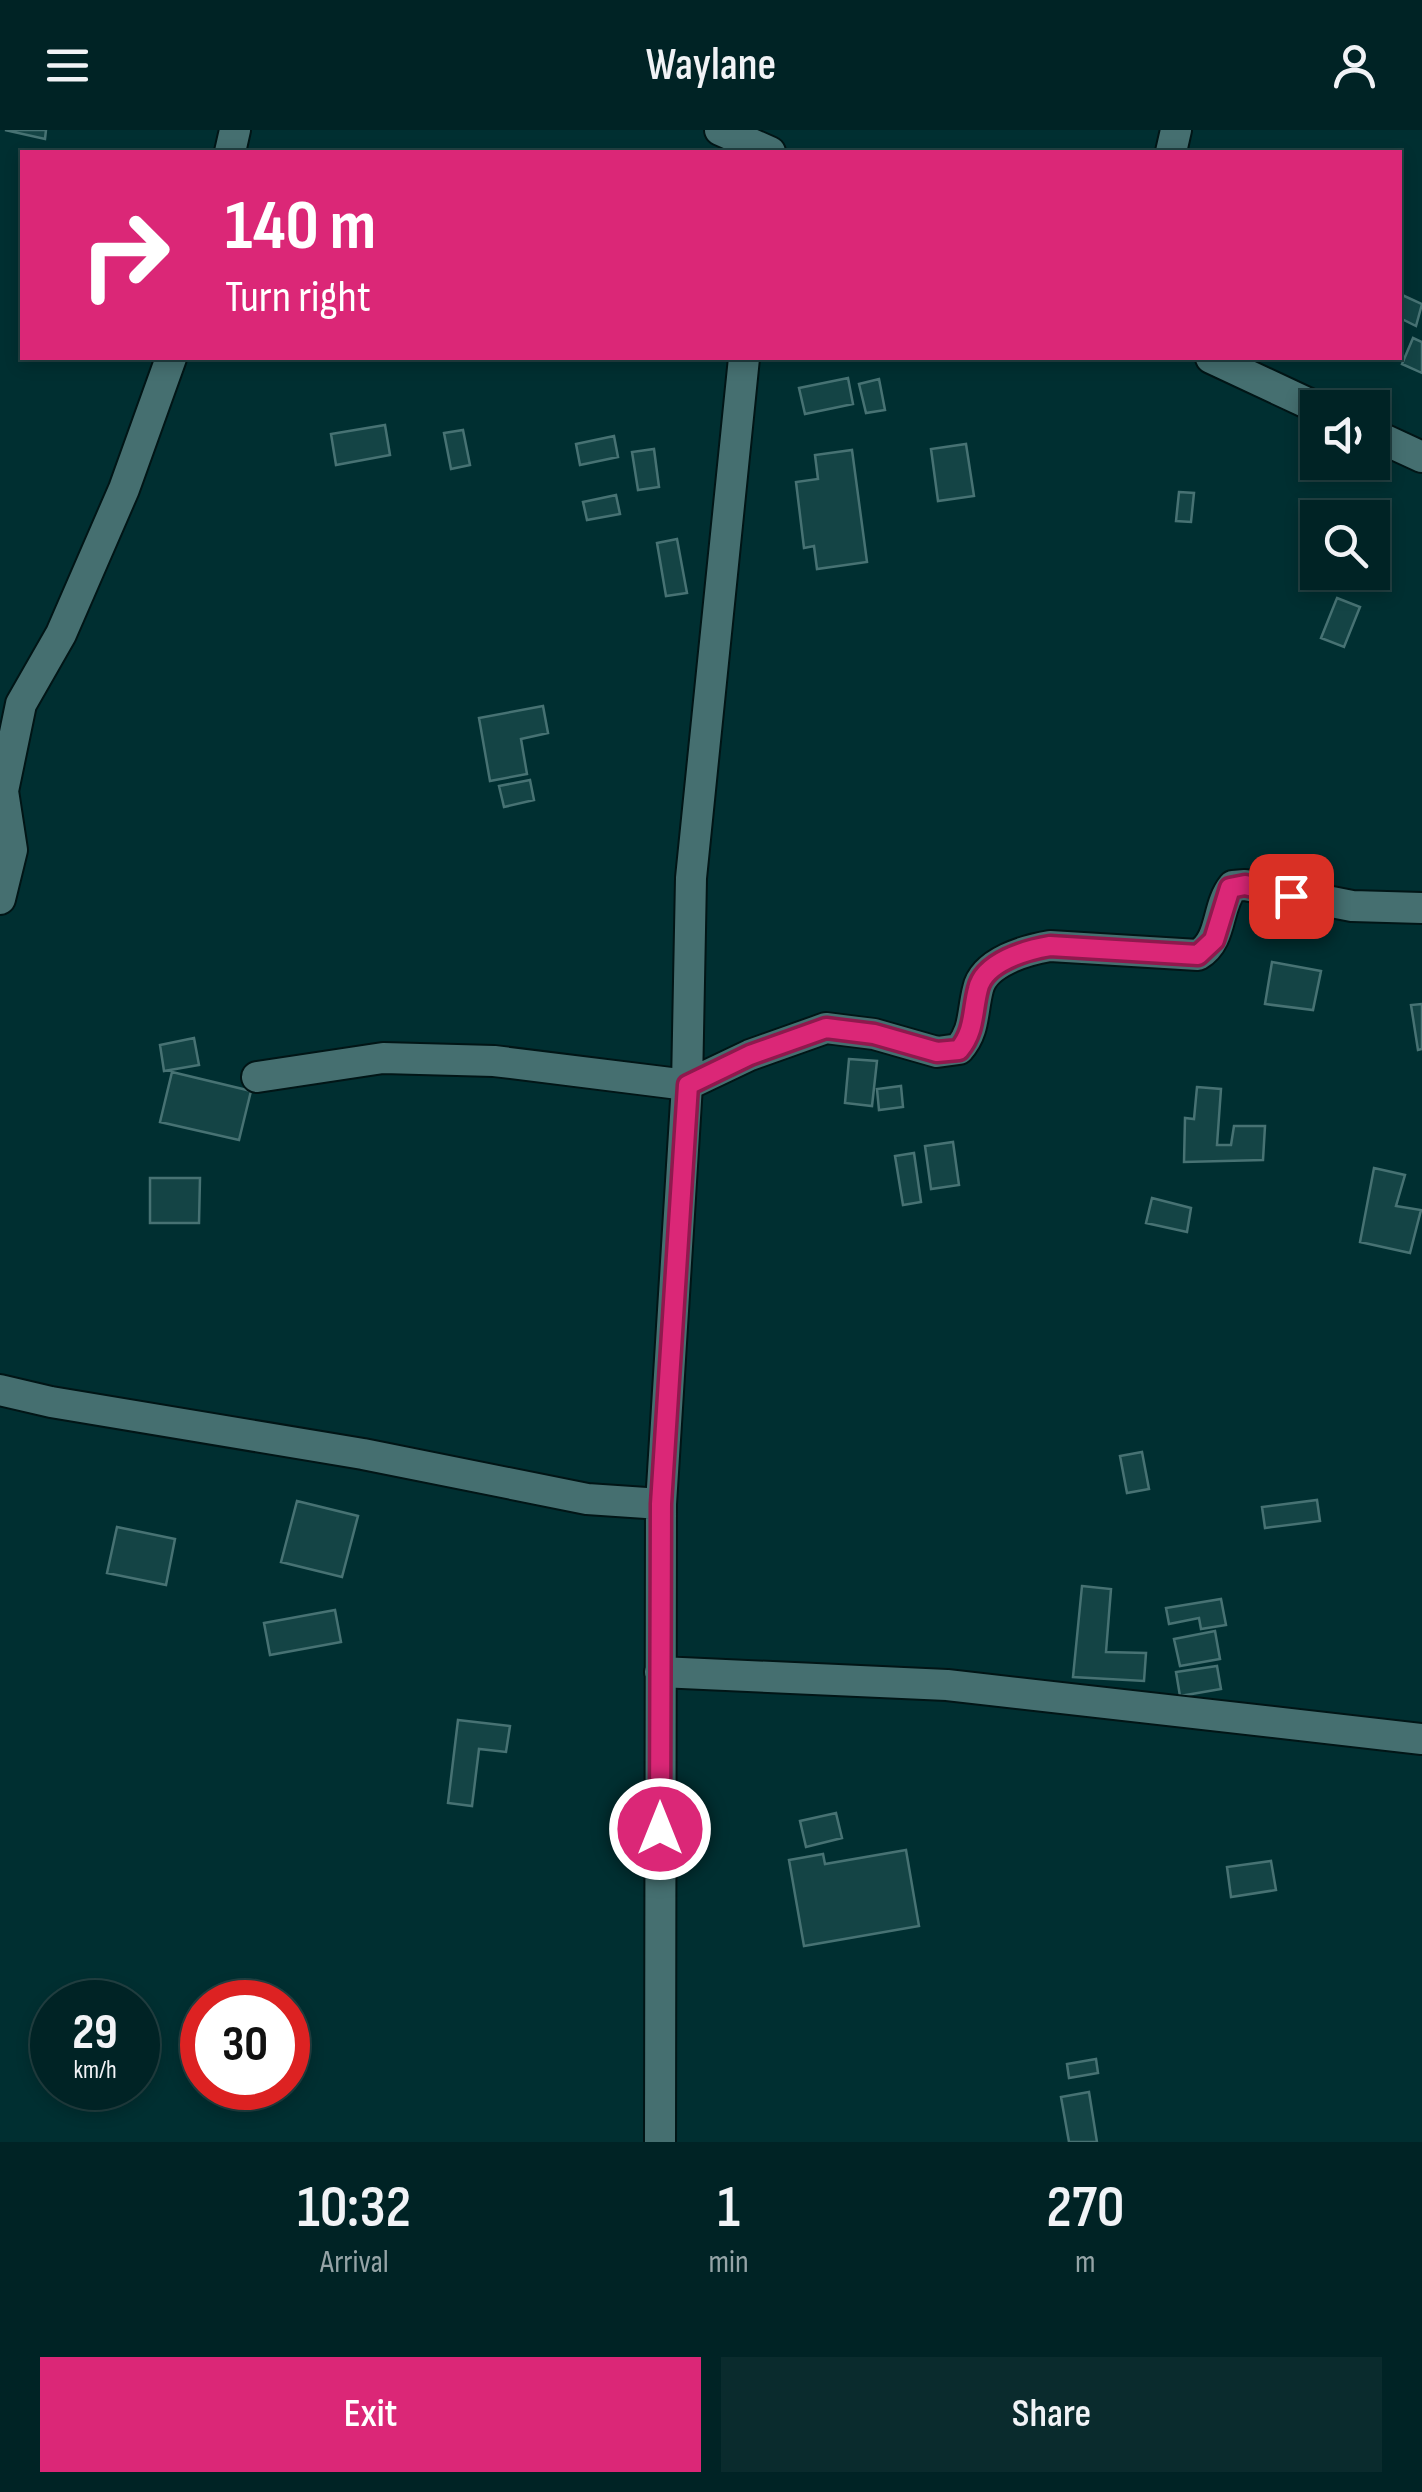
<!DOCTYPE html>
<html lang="en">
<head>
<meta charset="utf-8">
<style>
  :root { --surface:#002325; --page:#0a2b2d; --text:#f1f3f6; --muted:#95a4a7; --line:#224042; --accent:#db2777 }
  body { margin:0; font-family:"Sofia Sans Condensed",sans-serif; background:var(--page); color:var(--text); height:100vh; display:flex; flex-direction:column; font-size:38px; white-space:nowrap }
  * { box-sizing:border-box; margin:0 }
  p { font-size:32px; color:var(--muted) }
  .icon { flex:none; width:55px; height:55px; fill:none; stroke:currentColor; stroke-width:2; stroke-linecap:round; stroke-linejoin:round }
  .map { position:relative; height:2012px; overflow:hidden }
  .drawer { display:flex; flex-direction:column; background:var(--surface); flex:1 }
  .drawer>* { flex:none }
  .banner { position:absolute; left:20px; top:20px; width:1382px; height:210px; border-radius:0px; box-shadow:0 5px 15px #0003,0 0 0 2px var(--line); background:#db2777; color:#fff; overflow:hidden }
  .buttons { position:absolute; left:1300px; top:260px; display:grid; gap:20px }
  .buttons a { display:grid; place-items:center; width:90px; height:90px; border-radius:0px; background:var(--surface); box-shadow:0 5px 15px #0003,0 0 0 2px var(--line); font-size:50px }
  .speed { position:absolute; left:30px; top:1850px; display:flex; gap:20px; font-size:50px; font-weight:700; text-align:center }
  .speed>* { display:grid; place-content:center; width:130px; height:130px; border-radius:50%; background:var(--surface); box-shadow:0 5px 15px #0003,0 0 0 2px var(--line); line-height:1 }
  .speed small { font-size:25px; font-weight:400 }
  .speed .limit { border:15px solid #d22; background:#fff; color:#111 }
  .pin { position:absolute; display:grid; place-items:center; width:85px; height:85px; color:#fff; margin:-42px; border-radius:20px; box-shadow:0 5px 15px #0006 }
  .me { position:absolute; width:110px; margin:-55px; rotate:0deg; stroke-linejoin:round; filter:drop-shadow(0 0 8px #0008) }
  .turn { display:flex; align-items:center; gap:35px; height:210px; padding:0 40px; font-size:45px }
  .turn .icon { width:130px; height:130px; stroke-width:2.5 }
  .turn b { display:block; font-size:70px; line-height:85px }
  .eta { display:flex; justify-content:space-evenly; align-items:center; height:170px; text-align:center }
  .eta b { font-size:60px; font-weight:600; line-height:70px }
  .action { display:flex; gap:20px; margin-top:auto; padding:20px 40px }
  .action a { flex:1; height:115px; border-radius:0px; background:var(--accent); color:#fff; font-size:40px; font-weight:600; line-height:115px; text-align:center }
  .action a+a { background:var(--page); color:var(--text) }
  header { display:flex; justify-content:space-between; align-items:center; height:130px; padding:0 40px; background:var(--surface); font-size:45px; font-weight:600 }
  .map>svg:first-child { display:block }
  .building { fill:#144445; stroke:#477273; stroke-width:2.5 }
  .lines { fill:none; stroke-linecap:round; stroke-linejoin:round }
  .street-casing { stroke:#011516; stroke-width:34 }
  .secondary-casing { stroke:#011516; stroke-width:34 }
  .street { stroke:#456f70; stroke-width:30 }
  .secondary { stroke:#456f70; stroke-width:30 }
  .route-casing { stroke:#8e194d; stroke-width:25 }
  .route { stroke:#db2777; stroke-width:18 }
</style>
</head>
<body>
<header><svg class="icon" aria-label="menu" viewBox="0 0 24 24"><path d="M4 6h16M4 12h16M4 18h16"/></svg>Waylane<svg class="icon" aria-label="person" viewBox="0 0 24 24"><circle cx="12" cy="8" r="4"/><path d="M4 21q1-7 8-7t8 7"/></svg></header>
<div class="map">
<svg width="1422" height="2012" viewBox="0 0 1422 2012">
  <rect width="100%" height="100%" fill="#002f31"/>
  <path class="building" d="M5,0h41l-1,9z
    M1400,164l22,10 -6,22 -16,-8z
    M1413,208l9,4v31l-20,-9z
    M848,248l5,26 -48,10 -6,-26z
    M879,249l6,31 -19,3 -7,-29z
    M385,295l5,30 -54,10 -5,-31z
    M463,300l7,35 -19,4 -7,-36z
    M614,306l4,21 -38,8 -4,-21z
    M966,314l8,52 -36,5 -7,-52z
    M654,319l5,38 -21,3 -6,-38z
    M852,320l15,112 -50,7 -3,-23 -10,2 -8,-66 22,-3 -3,-24z
    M1179,362l15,1 -3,29 -15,-1z
    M616,365l4,19 -33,6 -4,-18z
    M677,409l10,54 -21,3 -9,-53z
    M1337,468l23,9 -16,40 -23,-9z
    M543,576l5,27 -27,6 6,35 -37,7 -11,-63z
    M530,650l4,20 -30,7 -5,-21z
    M1272,832l49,9 -8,39 -48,-6z
    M1422,874v45l-4,1 -7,-45z
    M194,908l5,27 -35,6 -4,-26z
    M849,929l28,2 -5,45 -27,-3z
    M172,942l79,19 -12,49 -79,-18z
    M901,956l2,21 -24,3 -2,-21z
    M1197,957l24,2 -4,56h14l3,-19h31l-2,34 -79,2 1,-44 9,1z
    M953,1012l6,43 -28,4 -6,-43z
    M914,1023l7,49 -18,3 -8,-49z
    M1374,1038l31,7 -9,31 25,4 -11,43 -50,-11z
    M150,1048h50l-1,45h-49z
    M1152,1068l39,10 -4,24 -41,-9z
    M1142,1322l7,37 -22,4 -7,-37z
    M1317,1370l3,21 -55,7 -3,-21z
    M297,1371l61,15 -16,61 -61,-15z
    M117,1397l58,12 -9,46 -59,-12z
    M1082,1456l29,3 -5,63 40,1 -2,28 -71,-4z
    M1221,1469l5,26 -25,4 -2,-11 -30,6 -3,-16z
    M335,1480l6,32 -71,13 -6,-32z
    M1215,1501l5,28 -40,7 -6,-27z
    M1217,1536l4,23 -41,7 -4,-24z
    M458,1590l52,6 -4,26 -27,-3 -7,57 -24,-3z
    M836,1683l6,25 -36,9 -6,-26z
    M906,1720l13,76 -115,20 -15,-86 34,-6 2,10z
    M1271,1731l5,29 -45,7 -4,-30z
    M1096,1929l2,14 -29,5 -2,-14z
    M1089,1962l8,50h-28l-8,-45z"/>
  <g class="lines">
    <defs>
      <path id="street" d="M230,22l5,-22
        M1171,22l5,-22
        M0,769l12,-49 -9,-59 18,-87 40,-70 63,-145 47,-131
        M257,947l126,-19 111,3 193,24 63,-30 76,-27 48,6 63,18 22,-3c16,-18 13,-37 19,-60 6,-27 48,-39 72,-43l148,9c25,-15 18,-48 35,-69l12,-1 107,21 70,2
        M0,1260l51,12 312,52 224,45 74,5
        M660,1542l287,13 475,54
        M660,2012l1,-638 26,-419 4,-207 53,-520"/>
      <path id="secondary" d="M720,0l50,22
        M1211,228l107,50
        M1372,304l50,23"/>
    </defs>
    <use href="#street" class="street-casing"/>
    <use href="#secondary" class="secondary-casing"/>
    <use href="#street" class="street"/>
    <use href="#secondary" class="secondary"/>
  </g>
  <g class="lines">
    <defs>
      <path id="route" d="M660,1699l1,-325 27,-419 62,-30 76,-27 48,6 63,18 22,-2c16,-19 13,-38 19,-61 6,-27 48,-39 72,-43l148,9 16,-15 16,-52 15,-3 46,11"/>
    </defs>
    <use href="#route" class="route-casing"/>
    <use href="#route" class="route"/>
  </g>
</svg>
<div class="buttons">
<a><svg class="icon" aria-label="sound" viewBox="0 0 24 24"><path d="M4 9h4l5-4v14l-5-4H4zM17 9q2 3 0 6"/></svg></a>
<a><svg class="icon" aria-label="search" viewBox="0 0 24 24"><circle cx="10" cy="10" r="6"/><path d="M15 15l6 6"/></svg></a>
</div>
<div class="speed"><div>29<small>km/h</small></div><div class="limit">30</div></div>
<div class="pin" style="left:1291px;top:766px;background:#d93025"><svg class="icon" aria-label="arrive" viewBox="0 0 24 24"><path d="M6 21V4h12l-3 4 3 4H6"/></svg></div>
<svg class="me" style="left:660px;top:1699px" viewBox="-20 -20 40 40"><circle r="17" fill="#db2777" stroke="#fff" stroke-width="3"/><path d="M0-11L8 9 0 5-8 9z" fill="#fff"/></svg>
<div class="banner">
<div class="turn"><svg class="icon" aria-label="right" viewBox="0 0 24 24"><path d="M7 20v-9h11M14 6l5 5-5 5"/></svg><div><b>140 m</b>Turn right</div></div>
</div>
</div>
<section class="drawer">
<div class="eta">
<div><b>10:32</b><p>Arrival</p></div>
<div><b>1</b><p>min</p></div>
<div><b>270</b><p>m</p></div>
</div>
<div class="action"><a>Exit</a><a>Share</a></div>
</section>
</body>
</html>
